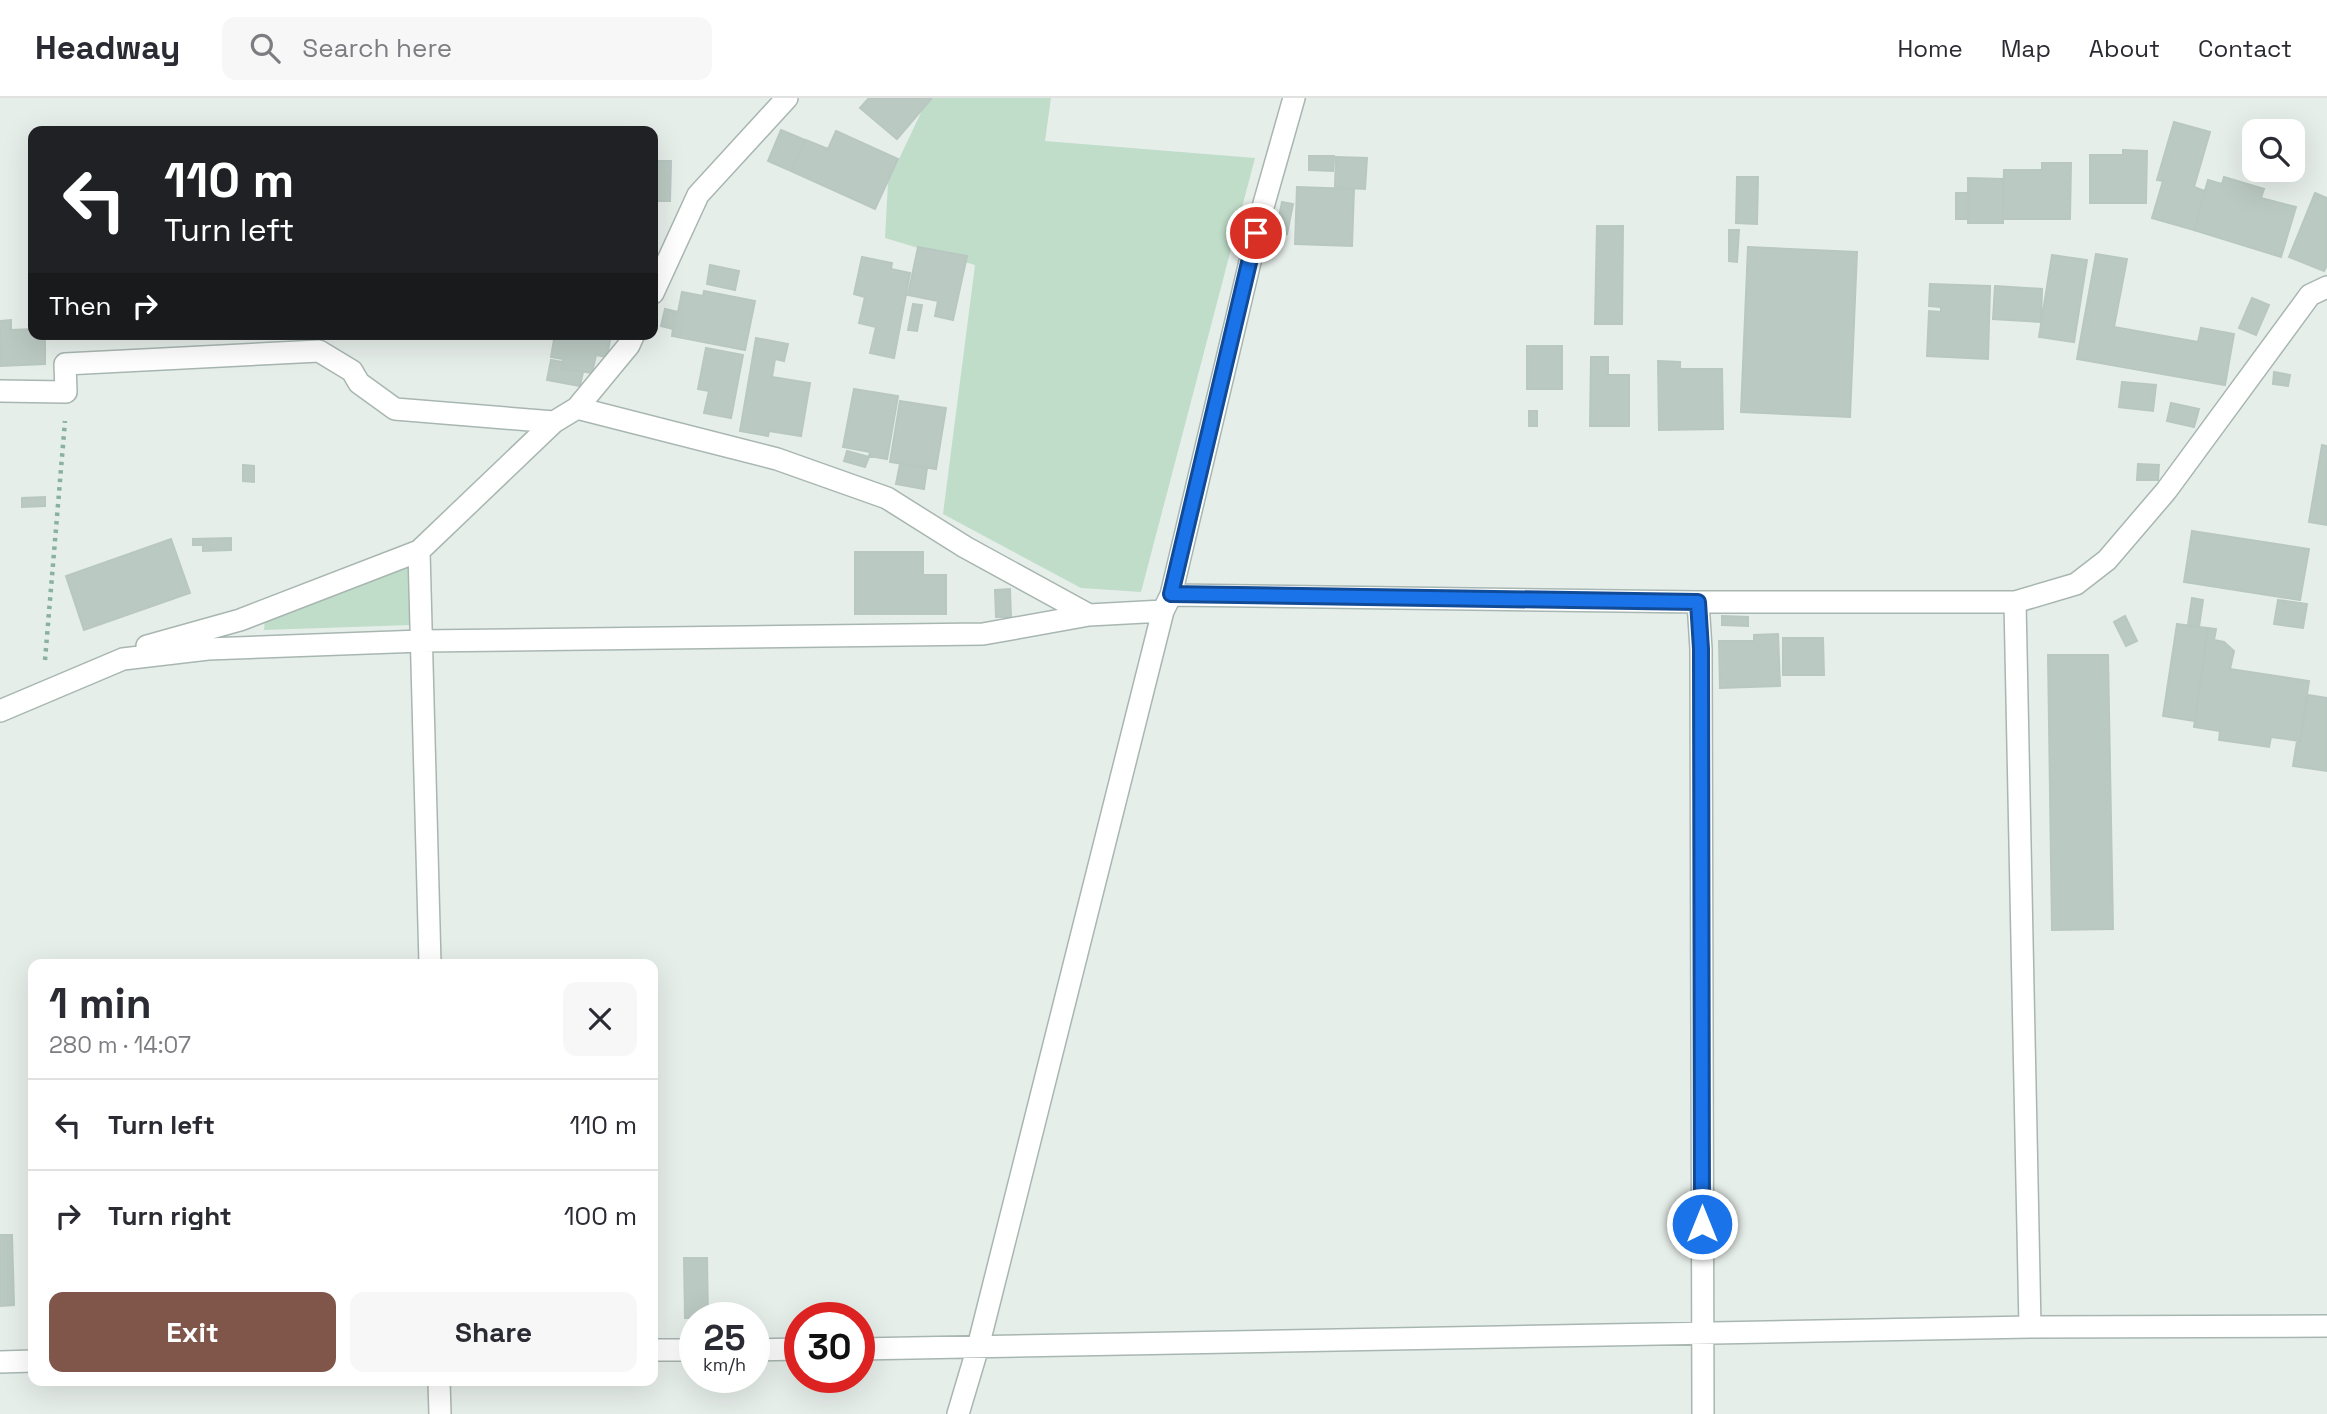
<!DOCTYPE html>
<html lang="en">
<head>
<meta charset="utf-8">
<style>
  :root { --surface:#fff; --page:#f7f7f7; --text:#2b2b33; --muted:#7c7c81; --line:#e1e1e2; --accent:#81564a }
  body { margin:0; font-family:"Space Grotesk",sans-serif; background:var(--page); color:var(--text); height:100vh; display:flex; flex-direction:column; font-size:26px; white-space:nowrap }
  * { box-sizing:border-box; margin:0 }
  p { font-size:23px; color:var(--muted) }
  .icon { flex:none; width:38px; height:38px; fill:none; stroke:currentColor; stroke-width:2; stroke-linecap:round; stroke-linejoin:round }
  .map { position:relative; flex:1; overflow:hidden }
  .details { position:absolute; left:28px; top:861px; width:630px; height:427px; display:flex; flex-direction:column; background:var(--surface); border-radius:14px; box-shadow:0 7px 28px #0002 }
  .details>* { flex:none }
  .guide { position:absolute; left:28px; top:28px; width:630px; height:214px; border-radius:14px; box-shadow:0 7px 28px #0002; background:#202124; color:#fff; overflow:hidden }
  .controls { position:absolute; left:2242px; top:21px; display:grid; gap:14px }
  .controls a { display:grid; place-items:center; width:63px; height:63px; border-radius:14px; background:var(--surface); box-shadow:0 7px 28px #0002; font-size:35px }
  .speed { position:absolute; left:679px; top:1204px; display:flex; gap:14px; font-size:35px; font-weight:700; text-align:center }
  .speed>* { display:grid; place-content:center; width:91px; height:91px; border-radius:50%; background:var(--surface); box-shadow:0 7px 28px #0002; line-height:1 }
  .speed small { font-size:18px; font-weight:400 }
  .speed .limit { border:10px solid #d22; background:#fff; color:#111 }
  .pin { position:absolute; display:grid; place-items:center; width:60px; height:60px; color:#fff; margin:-30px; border:4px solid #fff; border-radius:50%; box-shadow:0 2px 7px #0007 }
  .me { position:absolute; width:77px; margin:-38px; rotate:0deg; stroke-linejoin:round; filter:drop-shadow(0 0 5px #0008) }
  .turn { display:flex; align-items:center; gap:24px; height:147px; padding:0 21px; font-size:32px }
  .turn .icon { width:91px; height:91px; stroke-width:2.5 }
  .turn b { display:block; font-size:49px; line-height:60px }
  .then { display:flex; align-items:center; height:66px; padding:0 21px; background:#0003; gap:14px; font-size:26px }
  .round { display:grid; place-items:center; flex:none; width:74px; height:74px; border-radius:14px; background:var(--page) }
  .headline { display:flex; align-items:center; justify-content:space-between; height:119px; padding:0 21px }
  h1 { font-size:42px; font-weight:700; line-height:52px }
  .cta { display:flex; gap:14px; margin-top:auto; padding:14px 21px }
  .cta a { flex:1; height:80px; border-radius:14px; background:var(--accent); color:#fff; font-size:28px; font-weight:700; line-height:80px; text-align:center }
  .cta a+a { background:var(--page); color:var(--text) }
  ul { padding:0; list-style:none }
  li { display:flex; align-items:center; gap:21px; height:91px; padding:0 21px; border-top:2px solid var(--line) }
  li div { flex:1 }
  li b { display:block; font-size:26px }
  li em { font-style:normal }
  header { display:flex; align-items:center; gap:42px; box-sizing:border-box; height:98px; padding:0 35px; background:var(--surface); border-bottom:2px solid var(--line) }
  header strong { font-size:33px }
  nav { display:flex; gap:38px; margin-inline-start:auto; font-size:24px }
  .search { width:490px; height:63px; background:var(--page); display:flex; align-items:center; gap:18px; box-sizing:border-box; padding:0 24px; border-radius:14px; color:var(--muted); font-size:26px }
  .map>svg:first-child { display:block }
  .green { fill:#c0ddc9 }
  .building { fill:#bbc9c3; stroke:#b8c7c1; stroke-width:2 }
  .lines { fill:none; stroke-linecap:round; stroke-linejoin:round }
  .minor-casing { stroke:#a8b6b1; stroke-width:24 }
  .path { stroke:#88b0a4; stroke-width:4.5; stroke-dasharray:3.5 5; stroke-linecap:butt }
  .minor { stroke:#fff; stroke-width:21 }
  .route-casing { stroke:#114b97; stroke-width:18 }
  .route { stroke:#1a73e8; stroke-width:12 }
</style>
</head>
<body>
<header>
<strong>Headway</strong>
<div class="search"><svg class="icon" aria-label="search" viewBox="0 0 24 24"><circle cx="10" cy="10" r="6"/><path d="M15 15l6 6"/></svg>Search here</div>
<nav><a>Home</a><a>Map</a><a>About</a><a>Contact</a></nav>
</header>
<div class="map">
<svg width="2327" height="1316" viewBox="0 0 2327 1316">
  <rect width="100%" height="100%" fill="#e6eeea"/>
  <path class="green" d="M928,0h123l-6,43 210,17 -114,434 -60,-4 -138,-74 32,-249 -90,-27 3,-56z
    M411,462v65l-147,5 1,-12z"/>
  <path class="building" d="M869,0h61l1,1 -34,40 -37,-31z
    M2174,24l36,10 -16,55 11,4 -11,39 -42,-12 11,-37 -6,-1z
    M781,32l24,10 -14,31 -23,-10z
    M836,33l62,28 -23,50 -84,-38 15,-31 22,9z
    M2123,52l24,1 -1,52h-56v-48h33z
    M1309,58h25l-1,15 -24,-1z
    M1336,59l31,1 -2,31 -30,-2z
    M653,63h18l-1,40h-17z
    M2042,65h29l-1,56h-67l1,-49h38z
    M1737,79h21l-1,47 -21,-1z
    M2224,79l40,12 -3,9 35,9 -15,50 -87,-27 14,-50 14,4z
    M1968,80l35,1v44h-35z
    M1297,89l57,2 -2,57 -57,-2z
    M1956,95h12l-1,26h-11z
    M2315,95l12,5v67l-3,6 -35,-14z
    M1282,104l11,2 -6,30 -11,-2z
    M1597,128h26l-1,98h-27z
    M1729,132h10l-2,32 -8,-1z
    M918,149l49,9 -14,64 -18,-4 3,-15 -30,-6z
    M1748,149l109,5 -7,165 -109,-5z
    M2096,156l31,5 -13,68 84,15 3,-14 33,6 -9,51 -148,-26z
    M2052,157l35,5 -13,82 -35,-5z
    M862,159l30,6 -1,6 19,4 -16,85 -24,-5 6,-26 -17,-4 6,-26 -11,-3z
    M710,167l29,6 -4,19 -28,-6z
    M1930,186l60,2 -2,73 -61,-3 2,-45 12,1v-5l-12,-1z
    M1995,188l47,3 -1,33 -48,-3z
    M704,193l51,10 -10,49 -73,-14 1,-7 -12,-3 4,-17 13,3 4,-20 21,4z
    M2252,200l17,7 -13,30 -17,-7z
    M913,206l9,1 -5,26 -9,-1z
    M11,222v10l22,-1v5h12v30l-45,2v-45z
    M555,236h56l-4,23 -11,-2 -4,18 -30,-5 1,-9 -12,-2z
    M756,240l32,6 -4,17 -9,-2 -3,18 38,6 -9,53 -32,-5 -1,5 -28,-5z
    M1527,248h35v43h-35z
    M706,250l37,7 -12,63 -27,-5 5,-22 -11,-2z
    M1591,259h17v18h21v51h-39z
    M551,262l12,2 -1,6 21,4 -3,14 -33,-6z
    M1658,263l22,1v7h42l1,60 -64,1z
    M2274,274l16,3 -2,11 -15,-2z
    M2122,284l34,3 -3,26 -34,-4z
    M854,291l44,7 -11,63 -18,-3 1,-4 -27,-5z
    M900,303l46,7 -10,61 -46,-7z
    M2171,305l28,6 -5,18 -27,-6z
    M1529,313h8v15h-8z
    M2322,347l5,1v79l-18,-3z
    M847,353l22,6 -4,10 -21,-6z
    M900,366l27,4 -3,21 -28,-5z
    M2138,366l21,1 -1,15h-21z
    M243,367l11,1v16l-11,-1z
    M45,399v9l-23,1v-9z
    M2192,433l117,18 -9,51 -116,-18z
    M231,440v12l-28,1v-6h-10v-6z
    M171,441l19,54 -106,37 -18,-54z
    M855,454h68v23h23v39h-91z
    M1010,491l1,28h-15l-1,-27z
    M2192,500l11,2 -4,27 -11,-2z
    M2278,502l29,4 -4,24 -29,-4z
    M1722,518l26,1v9l-26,-1z
    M2125,518l12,25 -11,5 -12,-24z
    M2177,526l31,4 -13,93 -32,-5z
    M2208,530l8,1 -2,11 10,2 10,9 -4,18 79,12 -9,60 -29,-4 -2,10 -50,-7 1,-9 -26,-4z
    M1778,536l2,52 -60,2 -1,-47h35v-6z
    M1783,540h40l1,37h-41z
    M2048,557h60l5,274 -61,1z
    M2308,597l19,3v73l-34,-5 4,-25h4z
    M0,1137h12l2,70 -14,1z
    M684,1160h23l1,60h-23z"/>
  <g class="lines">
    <defs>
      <path id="minor" d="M653,195l45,-98 89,-97
        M0,293l66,1 -1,-28 254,-13 33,20 7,12 36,26 159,13
        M577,310l200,51 110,39 78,49 124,68
        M1171,497l527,7h317l61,-18 31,-24 59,-69 144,-196 17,-8
        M1698,504l3,47 2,765
        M2015,504l15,725
        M147,548l93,-26 179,-69
        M0,613l123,-52 85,-10 213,-8 562,-7 106,-19 74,-4
        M430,866l-11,-413 135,-129 23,-14 52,-63 5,-11
        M859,1251l1171,-22 297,-1
        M653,1252h42
        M754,1252l46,-1
        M0,1264l33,-1
        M439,1283l1,33
        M958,1316l20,-67 185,-736 8,-16 92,-388 31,-109"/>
    </defs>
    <use href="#minor" class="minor-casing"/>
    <path class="path" d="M45,562l20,-239"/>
    <use href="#minor" class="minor"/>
  </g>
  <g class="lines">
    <defs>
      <path id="route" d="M1256,135l-85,361 527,8 3,47 1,575"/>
    </defs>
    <use href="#route" class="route-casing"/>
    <use href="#route" class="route"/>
  </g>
</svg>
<div class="controls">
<a><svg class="icon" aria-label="search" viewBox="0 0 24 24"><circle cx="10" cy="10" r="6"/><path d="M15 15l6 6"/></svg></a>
</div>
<div class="speed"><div>25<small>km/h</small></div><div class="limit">30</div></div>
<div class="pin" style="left:1256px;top:135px;background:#d93025"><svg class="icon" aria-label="arrive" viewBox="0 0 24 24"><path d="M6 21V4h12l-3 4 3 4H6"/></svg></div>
<svg class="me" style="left:1702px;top:1126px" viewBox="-20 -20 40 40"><circle r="17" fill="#1a73e8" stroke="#fff" stroke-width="3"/><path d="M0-11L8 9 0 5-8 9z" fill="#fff"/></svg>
<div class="guide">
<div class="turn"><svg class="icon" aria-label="left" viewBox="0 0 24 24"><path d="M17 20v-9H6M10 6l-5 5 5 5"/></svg><div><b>110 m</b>Turn left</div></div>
<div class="then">Then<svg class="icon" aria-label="right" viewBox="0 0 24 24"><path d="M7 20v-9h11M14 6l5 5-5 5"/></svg></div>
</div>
<section class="details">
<div class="headline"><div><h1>1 min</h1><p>280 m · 14:07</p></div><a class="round"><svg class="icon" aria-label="close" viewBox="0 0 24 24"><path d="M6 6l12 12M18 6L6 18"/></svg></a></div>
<ul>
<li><svg class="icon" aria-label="left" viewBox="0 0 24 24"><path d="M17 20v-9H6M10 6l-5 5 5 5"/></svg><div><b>Turn left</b></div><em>110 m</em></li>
<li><svg class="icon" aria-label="right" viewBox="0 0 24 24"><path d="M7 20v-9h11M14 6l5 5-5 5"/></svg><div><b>Turn right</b></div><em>100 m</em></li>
</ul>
<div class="cta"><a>Exit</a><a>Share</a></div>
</section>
</div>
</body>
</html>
